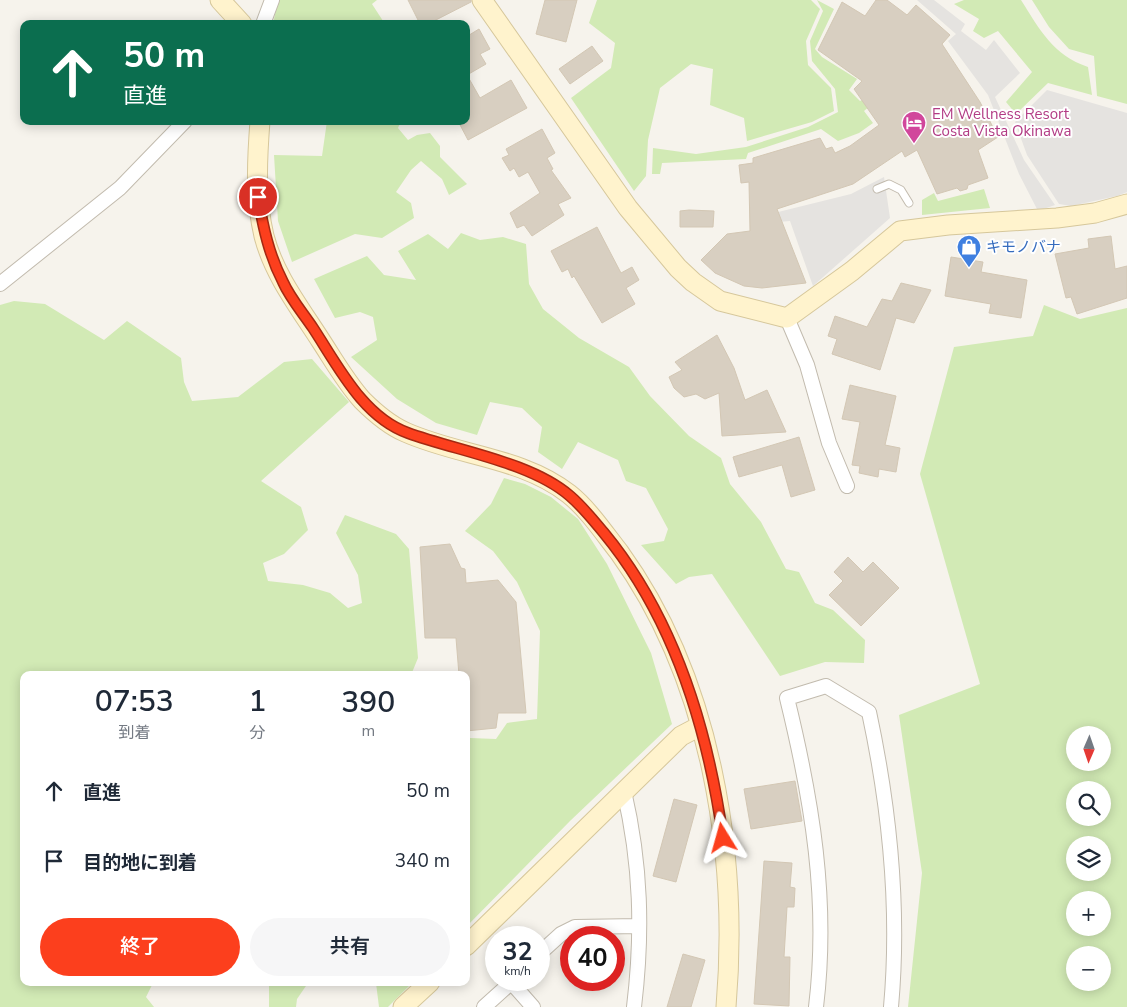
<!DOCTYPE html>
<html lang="ja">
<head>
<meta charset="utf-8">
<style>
  :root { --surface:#fff; --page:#f6f6f7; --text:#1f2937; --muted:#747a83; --accent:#fc3f1d }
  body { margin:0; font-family:"Nunito Sans","Noto Sans JP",sans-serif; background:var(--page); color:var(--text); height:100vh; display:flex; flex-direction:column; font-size:19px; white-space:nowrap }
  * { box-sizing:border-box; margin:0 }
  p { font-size:16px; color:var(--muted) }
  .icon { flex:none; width:28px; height:28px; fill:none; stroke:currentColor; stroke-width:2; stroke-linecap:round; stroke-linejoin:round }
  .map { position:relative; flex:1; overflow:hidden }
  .side { position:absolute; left:20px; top:671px; width:450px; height:315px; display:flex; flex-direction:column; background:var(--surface); border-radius:10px; box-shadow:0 2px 12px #0003 }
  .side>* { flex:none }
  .hud { position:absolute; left:20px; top:20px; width:450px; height:105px; border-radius:10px; box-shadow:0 2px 12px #0003; background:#0b6e4f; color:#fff; overflow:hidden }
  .needle { width:32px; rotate:182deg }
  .buttons { position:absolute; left:1066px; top:726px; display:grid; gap:10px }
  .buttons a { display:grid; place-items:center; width:45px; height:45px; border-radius:50%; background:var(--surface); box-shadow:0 2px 12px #0003; font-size:25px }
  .speed { position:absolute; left:485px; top:926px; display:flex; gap:10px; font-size:25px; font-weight:700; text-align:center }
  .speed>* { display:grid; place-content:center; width:65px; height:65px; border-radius:50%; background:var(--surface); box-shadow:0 2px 12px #0003; line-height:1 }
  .speed small { font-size:12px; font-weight:400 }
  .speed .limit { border:8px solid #d22; background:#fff; color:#111 }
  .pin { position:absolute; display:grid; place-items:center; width:42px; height:42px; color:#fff; margin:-21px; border:2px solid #fff; border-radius:50%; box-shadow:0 1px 5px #0007 }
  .me { position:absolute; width:55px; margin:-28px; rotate:352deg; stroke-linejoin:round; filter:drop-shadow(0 0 4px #0008) }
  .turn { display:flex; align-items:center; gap:18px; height:105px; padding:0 20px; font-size:22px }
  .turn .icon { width:65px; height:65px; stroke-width:2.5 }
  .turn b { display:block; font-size:35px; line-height:42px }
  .eta { display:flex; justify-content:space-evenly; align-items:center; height:85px; text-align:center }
  .eta b { font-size:30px; font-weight:600; line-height:35px }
  .primary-button { display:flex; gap:10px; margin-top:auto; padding:10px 20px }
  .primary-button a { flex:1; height:58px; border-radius:30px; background:var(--accent); color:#fff; font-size:20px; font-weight:600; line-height:58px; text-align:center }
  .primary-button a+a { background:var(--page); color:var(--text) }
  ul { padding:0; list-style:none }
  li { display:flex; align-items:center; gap:15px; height:70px; padding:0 20px }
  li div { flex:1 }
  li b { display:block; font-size:19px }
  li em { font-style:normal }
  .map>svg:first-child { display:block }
  .green { fill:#d2eab5; fill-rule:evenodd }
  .parking { fill:#e5e3e0 }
  .building { fill:#d8cfc1; stroke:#d3c7b4 }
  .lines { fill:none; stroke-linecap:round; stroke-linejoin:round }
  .lane-casing { stroke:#c2bbae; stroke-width:9 }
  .street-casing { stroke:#c2bbae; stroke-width:16 }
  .secondary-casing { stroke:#d6c79b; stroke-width:21 }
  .lane { stroke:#fff; stroke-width:7 }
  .street { stroke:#fff; stroke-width:14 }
  .secondary { stroke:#fff3cd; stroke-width:19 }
  .route-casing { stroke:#a42913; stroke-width:12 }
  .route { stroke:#fc3f1d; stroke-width:9 }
  .labels { text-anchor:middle; stroke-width:4; stroke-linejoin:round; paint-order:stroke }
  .hotel-label { font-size:15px; fill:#b23c85; stroke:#fff; text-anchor:start }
  .shop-label { font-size:15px; fill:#366cbe; stroke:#fff; text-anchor:start }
</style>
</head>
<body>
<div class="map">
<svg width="1127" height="1007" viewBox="0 0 1127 1007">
  <rect width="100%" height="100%" fill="#f6f3ec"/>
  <path class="green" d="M278,0h99l-5,4 13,20h-112z
    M597,0h214l9,9 -14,32 2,24 23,23 3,23 -22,11 -65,19 -3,-23 -34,-13 3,-36 -22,-5 -31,24 -12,52 -2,36 -12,15 -63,-93 40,-30 4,-25 -26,-20z
    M817,0l17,9 -19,40 7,8 35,22 -8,11 11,11 13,-7 4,6 -13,11 9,12 -14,10 -21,8 -17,-12 -73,24 -2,6 -84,4 -2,11h-8l1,-26 43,6 50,-7 62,-20 30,-15 -3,-23 -23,-28 -2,-20 13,-30z
    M964,0h57c19,30 32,55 67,67l4,28 -44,-12 -32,31 -10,-12 26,-30 -34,-41 -14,7 -11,-7 6,-12 -25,-15z
    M1032,0h95v104l-30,-8 -3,-40 -25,-7 -20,-22z
    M327,121h74l-3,7 10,12 9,-5 13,-2 10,13v11l27,27 -18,11 -7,-16 -21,-18 -10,9 -15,22 15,11 3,15 -32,20 -27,-4 -63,28 -14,-41 -4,-66 48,1z
    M984,189l6,19 -68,7v-15l12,-7 4,8z
    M461,233l19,7 23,-3 23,7 3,40 14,25 36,29 50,29 21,29 39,40 32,22 9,26 31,38 25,47 13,3 16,31 18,7 32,30 -1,23 -39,-1 -45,14 -68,-102 -23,3 -13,7 -35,-39 23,-4 4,-12 -22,-41 -20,-7 -8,-21 -40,-18 -16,27 -24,-17 4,-25 -20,-19 -32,-6 -13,33 -41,-12 -39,-24 -46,-42 26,-17 -4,-23 -13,-5 -25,6 -21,-39 53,-23 17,19 32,5 -18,-29 30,-17 20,15z
    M14,301l31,3 59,36 23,-19 54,37 3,24 8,19 46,-4 46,-35 28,-3 37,43 -88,79 40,26 7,23 -24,24 -21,9 5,18 35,4 27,8 18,15 14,-5 -4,-28 -22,-42 9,-18 51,19 13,15 9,109 -7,17h-387v307l129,1 -7,14 8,10h-154v-702z
    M1044,305l36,14 47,-11v699h-219l14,-134 -23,-158 81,-31 -60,-210 34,-127 79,-11zM1075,735h27v27h-27zM1075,790h27v28h-27zM1075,845h27v27h-27zM1075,900h27v28h-27zM1075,955h27v27h-27z
    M504,478l21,6 26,13 27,22 29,45 44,89 21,71 -102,97 -104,106v-186l4,-3 26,1 11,-16 30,-4 3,-88 -23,-49 -24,-31 -28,-20 26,-27z
    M269,983v-1l39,1 -11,16 -1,8h-27z
    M376,983v-1l36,1 -24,24h-9z"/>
  <path class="parking" d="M917,0h17l31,24 -4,7 25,19 8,-10 26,33 -25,24 29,63 31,45 -17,6 -19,-37 -31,-79 -40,-54 8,-7z
    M1047,90l80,23v79l-10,4 -46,10 -12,-2 -32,-49 -12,-33z
    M884,177l6,41 -77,68 -23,-65 -24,2v-8l85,-21z"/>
  <path class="building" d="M408,0h63v2l-43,22h-8z
    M545,0h32l-11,42 -30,-8z
    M876,0h11l20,15 9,-10 34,30 -8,9 38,58 18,35 -20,13 10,28 -20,7 -1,4 -7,2 -3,-3 -20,6 -20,-44 -12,7 -3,-6 -49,33 -76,25 29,74 -44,5 -18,-2 -29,-13 -14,-13 26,-26 23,-3 -1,-49 -8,1 -2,-18 14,-2v-5l67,-20 6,11 6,-2 3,6 15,-7 29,-21 -25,-36 8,-8 -44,-31 24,-48 23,14z
    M479,29l11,20 -10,5 6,10 -19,11 13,23 31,-18 16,28 -59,32 -10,-19h8v-84z
    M592,46l11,15 -33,23 -11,-15z
    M542,129l13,24 -8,5 6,11 -2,1 20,28 -13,6 6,11 -32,21 -8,-11 -7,3 -7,-15 30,-20 -12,-21 -9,5 -5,-9 -4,3 -8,-13 7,-3 -3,-6z
    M689,210l25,1 -1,16h-33v-16z
    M597,227l24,46 11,-6 7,13 -13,8 9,16 -33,19 -28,-47 -2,2 -4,-9 -6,3 -11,-21z
    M1111,236l4,33 12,-3v32l-50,16 -6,-17 -5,1 -11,-44 34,-6 -1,-9z
    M951,257l32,5 -2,10 46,8 -6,38 -32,-5 2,-9 -46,-8z
    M901,283l30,7 -17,33 -18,-5 -16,52 -48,-16 5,-15 -9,-3 7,-20 32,11 15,-28 10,2z
    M717,335l17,33 11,32 22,-10 19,42 -64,4 -3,-43 -14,6 -9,-5 -12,3 -10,-9 -5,-11 13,-7 -7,-8z
    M850,385l46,11 -11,49 15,3 -4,24 -17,-3 -1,8 -19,-4 1,-7 -8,-1 8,-43 -18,-3z
    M799,437l16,53 -24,7 -9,-32 -43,12 -6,-20z
    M450,544l11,24 4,1 1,14 32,-3 18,22 10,111h-28l-2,15 -30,3v-56h-7l-3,-37h-31l-5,-91z
    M848,557l15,15 10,-10 26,26 -38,38 -32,-31 14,-14 -9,-9z
    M795,781l7,40 -51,8 -7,-40z
    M674,799l23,6 -21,77 -23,-6z
    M764,861l28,2 -2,24 5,1 -1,19h-7l-3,50h6l-1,49 -35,-2z
    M683,954l22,6 -14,47h-24z"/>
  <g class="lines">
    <defs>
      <path id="lane" d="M877,189l12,-5 12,6 8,13"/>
      <path id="street" d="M263,24l9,-24
        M0,284l120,-96 65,-67
        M787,318l20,47 22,78 18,43
        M624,791c17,73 19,141 10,216
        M539,954l22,-20 14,-7 64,-1
        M511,982l22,25
        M484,1007l30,-27
        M816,1007c13,-106 -4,-207 -29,-309l39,-12 43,26c21,98 31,195 22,295"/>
      <path id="secondary" d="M220,0l22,24
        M482,0l146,208 50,60 15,14 27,19 67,17 65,-47 48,-40 48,-6 109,-7 38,-5 32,-9
        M260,121c-3,39 -5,77 4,115 10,39 36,72 57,105 13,20 25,41 41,59 12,12 27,25 43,32 53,24 117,25 164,62 19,15 35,39 50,58 92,127 120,302 107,455
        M466,946l215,-210 19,-10
        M403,1007l27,-25"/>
    </defs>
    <use href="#lane" class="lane-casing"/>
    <use href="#street" class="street-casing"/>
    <use href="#secondary" class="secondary-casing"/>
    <use href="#lane" class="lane"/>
    <use href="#street" class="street"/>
    <use href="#secondary" class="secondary"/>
  </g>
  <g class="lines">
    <defs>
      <path id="route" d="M258,197c5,30 11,58 25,85 7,16 20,31 30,46 25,38 50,89 95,105 49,18 123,29 162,63 13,11 23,24 34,37 71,86 104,197 119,305"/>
    </defs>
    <use href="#route" class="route-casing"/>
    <use href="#route" class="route"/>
  </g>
  <defs>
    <symbol id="hotel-pin" viewBox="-11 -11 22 30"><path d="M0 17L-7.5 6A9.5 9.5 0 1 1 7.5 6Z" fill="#d1479c" stroke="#fff"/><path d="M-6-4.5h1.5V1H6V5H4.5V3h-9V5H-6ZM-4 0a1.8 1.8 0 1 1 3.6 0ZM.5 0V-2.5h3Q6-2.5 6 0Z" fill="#fff"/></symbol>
    <symbol id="shop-pin" viewBox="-11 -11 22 30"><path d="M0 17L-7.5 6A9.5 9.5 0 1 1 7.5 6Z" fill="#3f7fe0" stroke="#fff"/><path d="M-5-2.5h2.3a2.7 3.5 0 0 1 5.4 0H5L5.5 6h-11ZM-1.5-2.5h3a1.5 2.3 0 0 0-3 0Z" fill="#fff"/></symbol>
  </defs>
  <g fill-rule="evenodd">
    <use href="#hotel-pin" x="900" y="109" width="28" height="38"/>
    <use href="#shop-pin" x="955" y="233" width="28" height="38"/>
  </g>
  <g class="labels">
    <g class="hotel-label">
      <text x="932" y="119">EM Wellness Resort<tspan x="932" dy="17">Costa Vista Okinawa</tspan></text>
    </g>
    <g class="shop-label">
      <text x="986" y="252">キモノバナ</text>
    </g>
  </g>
</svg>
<div class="buttons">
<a><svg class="needle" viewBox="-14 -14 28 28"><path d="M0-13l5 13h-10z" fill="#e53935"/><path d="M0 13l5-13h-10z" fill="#747a83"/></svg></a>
<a><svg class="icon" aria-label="search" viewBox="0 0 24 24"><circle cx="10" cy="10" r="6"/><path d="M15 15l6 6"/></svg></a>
<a><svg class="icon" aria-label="layers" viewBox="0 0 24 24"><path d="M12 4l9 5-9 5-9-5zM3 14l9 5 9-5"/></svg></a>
<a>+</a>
<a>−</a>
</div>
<div class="speed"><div>32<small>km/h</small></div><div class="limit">40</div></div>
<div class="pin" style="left:258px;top:197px;background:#d93025"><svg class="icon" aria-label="arrive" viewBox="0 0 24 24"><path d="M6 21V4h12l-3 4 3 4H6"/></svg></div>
<svg class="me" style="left:723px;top:838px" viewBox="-20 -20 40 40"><path d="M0-17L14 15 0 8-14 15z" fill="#fc3f1d" stroke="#fff" stroke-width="4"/></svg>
<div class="hud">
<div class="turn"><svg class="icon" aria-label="ahead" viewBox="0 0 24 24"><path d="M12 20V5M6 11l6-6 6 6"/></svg><div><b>50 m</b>直進</div></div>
</div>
<section class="side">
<div class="eta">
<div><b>07:53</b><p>到着</p></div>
<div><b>1</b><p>分</p></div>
<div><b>390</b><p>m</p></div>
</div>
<ul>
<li><svg class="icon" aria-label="ahead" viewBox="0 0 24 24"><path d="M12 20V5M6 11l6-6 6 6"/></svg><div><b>直進</b></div><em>50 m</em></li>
<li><svg class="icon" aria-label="arrive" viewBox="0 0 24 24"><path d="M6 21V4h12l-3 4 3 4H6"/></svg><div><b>目的地に到着</b></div><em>340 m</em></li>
</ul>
<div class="primary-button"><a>終了</a><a>共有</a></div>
</section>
</div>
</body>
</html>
